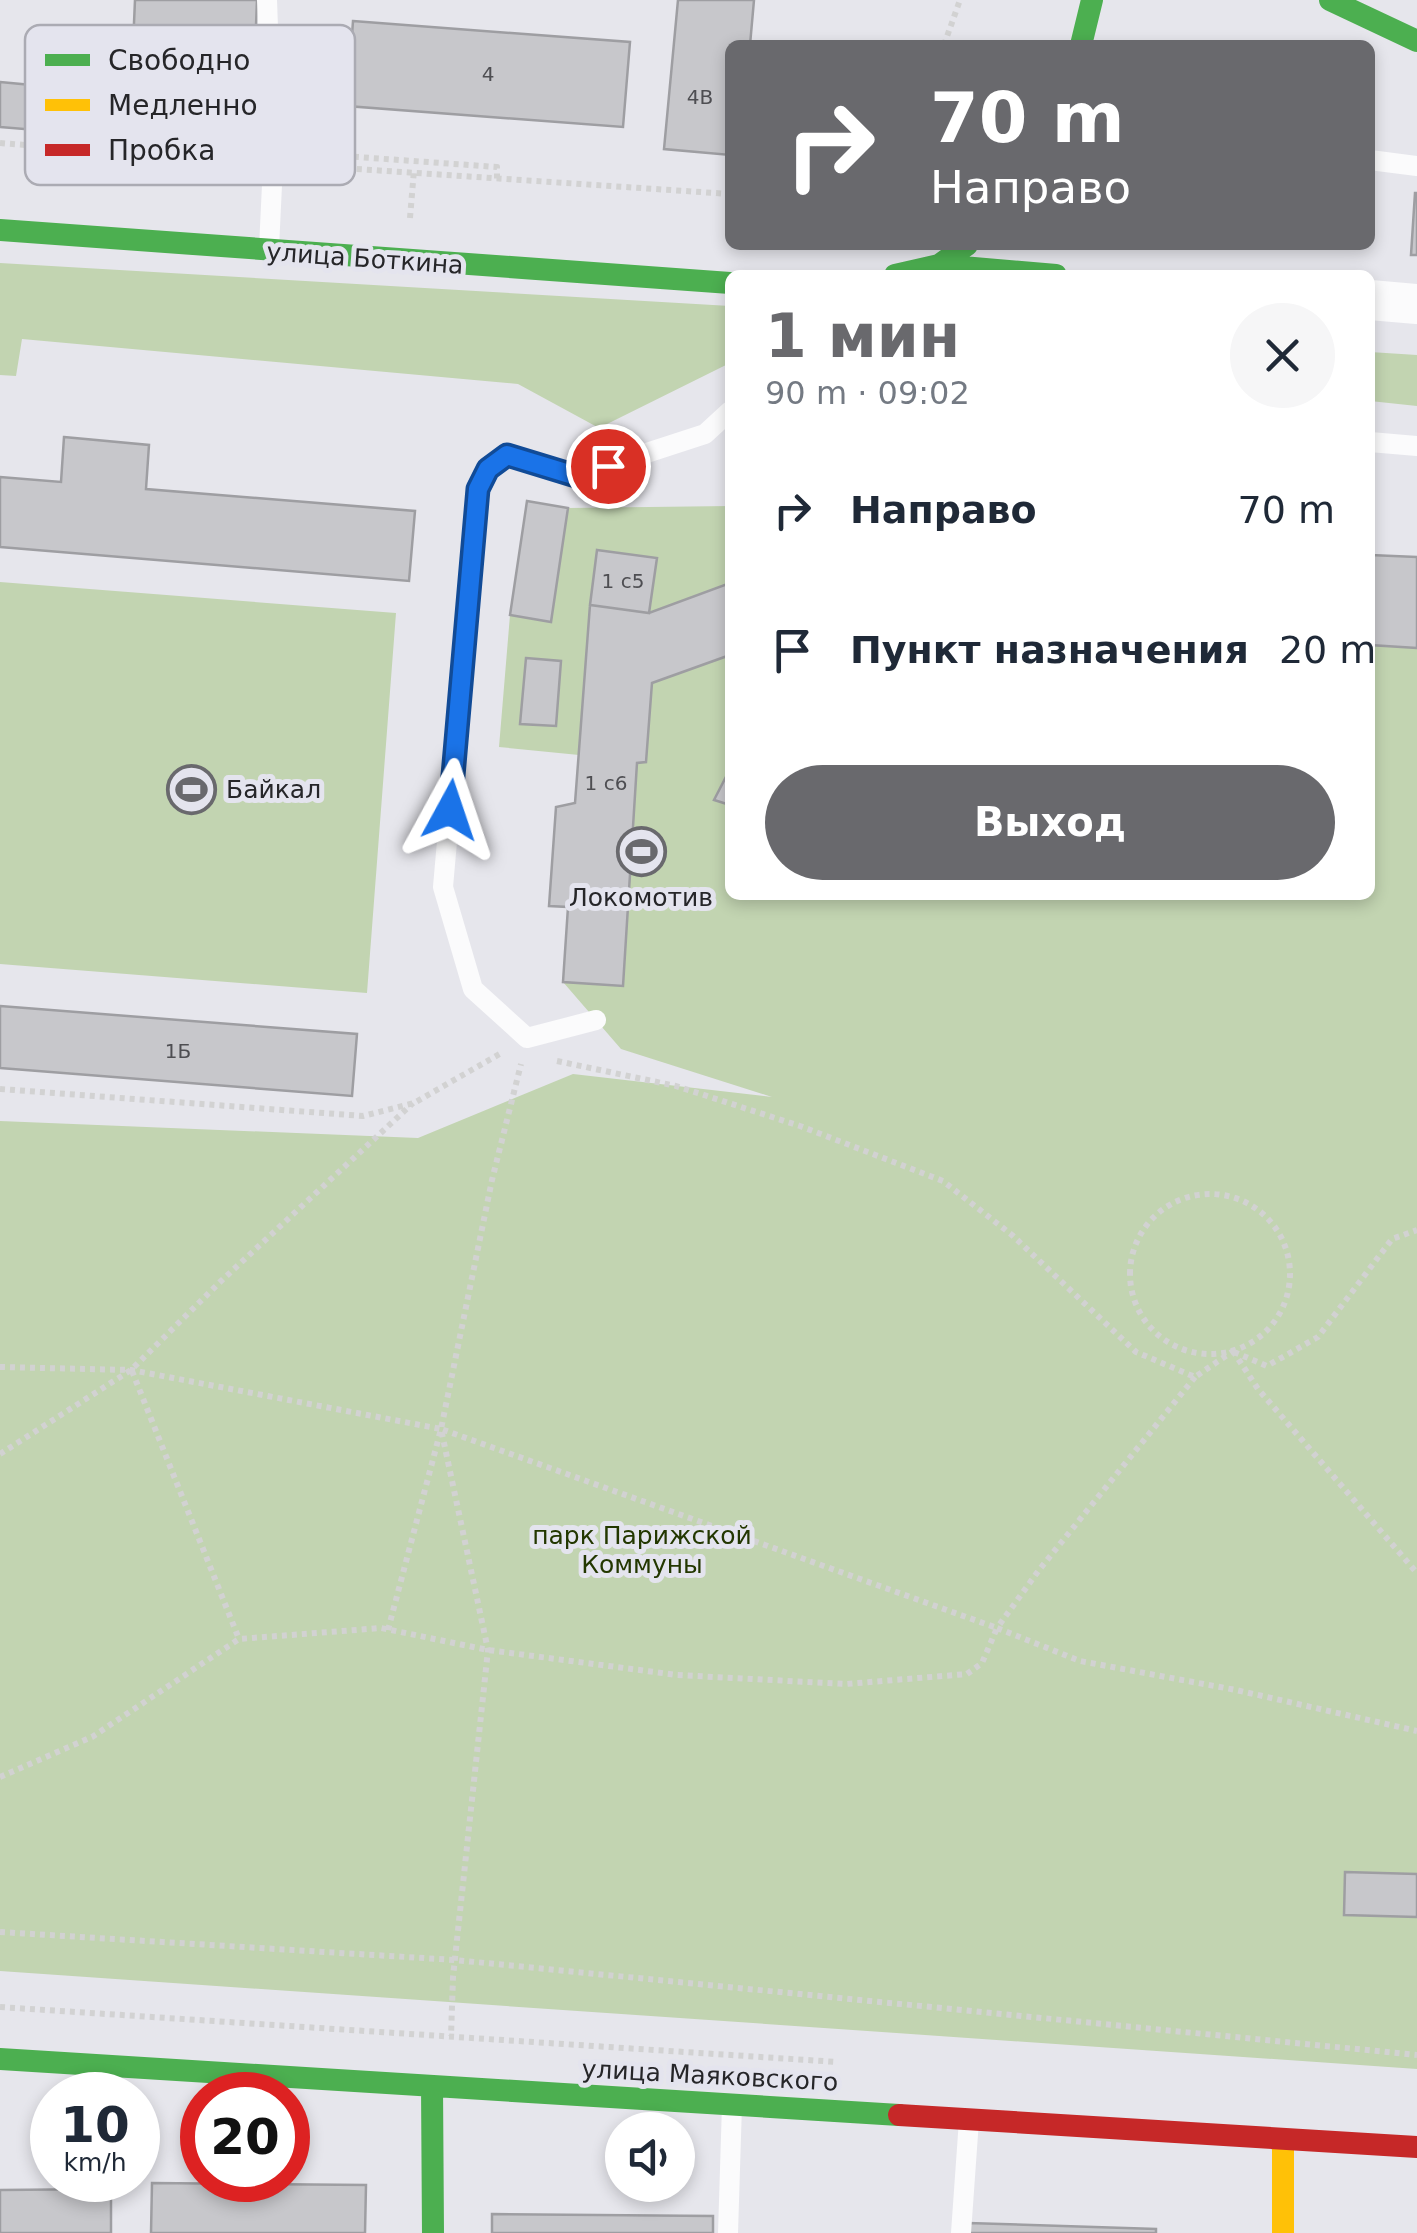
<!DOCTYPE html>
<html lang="ru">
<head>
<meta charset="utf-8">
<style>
  :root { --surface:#fff; --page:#f6f6f7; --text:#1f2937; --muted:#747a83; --accent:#69696d }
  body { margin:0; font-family:"DejaVu Sans",sans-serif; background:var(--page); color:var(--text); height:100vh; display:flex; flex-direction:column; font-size:38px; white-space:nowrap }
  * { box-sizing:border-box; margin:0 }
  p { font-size:32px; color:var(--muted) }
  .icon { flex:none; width:55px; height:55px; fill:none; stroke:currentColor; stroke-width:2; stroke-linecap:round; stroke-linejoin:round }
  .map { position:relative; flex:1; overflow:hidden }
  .side { position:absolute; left:725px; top:270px; width:650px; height:630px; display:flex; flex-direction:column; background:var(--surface); border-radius:15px; box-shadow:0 5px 15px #0003 }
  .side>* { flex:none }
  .top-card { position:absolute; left:725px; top:40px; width:650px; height:210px; border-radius:15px; box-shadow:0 5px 15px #0003; background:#69696d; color:#fff; overflow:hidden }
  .fabs { position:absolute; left:605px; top:2112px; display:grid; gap:20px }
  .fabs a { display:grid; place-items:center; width:90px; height:90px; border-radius:50%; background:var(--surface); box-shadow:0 5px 15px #0003; font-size:50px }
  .speed { position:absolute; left:30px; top:2072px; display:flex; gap:20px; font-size:50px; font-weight:700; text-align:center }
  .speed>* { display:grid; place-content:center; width:130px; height:130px; border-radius:50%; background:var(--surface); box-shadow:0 5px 15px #0003; line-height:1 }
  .speed small { font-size:25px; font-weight:400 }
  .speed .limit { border:15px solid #d22; background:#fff; color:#111 }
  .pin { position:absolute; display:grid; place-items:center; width:85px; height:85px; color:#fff; margin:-42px; border:5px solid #fff; border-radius:50%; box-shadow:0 2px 10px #0007 }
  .me { position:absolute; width:110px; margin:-55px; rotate:5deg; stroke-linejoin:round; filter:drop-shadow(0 0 8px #0008) }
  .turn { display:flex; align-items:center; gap:35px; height:210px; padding:0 40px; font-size:45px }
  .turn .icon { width:130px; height:130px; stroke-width:2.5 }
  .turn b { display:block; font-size:70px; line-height:85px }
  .round { display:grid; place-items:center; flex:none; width:105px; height:105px; border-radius:52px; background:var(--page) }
  .headline { display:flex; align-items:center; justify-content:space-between; height:170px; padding:0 40px }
  h1 { font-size:60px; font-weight:700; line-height:75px; color:var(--accent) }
  .action { display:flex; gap:20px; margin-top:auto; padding:20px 40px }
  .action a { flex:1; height:115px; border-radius:60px; background:var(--accent); color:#fff; font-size:40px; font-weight:700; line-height:115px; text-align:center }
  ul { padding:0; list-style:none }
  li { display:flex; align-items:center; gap:30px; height:140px; padding:0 40px }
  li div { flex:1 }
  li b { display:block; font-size:38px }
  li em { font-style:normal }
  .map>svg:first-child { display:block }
  .green { fill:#c2d4b1 }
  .building { fill:#c7c7cb; stroke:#9e9ea2; stroke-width:2.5 }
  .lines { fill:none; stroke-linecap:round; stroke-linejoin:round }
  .path { stroke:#d2d2d2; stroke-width:6; stroke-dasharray:5 5; stroke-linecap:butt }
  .lane { stroke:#fbfbfc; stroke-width:20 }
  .street { stroke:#fbfbfc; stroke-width:40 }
  .fast { stroke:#4caf50; stroke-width:22 }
  .slow { stroke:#ffc107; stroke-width:22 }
  .jam { stroke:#c62828; stroke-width:22 }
  .route-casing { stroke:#114b97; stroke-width:25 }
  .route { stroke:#1a73e8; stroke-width:18 }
  .labels { text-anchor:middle; stroke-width:10; stroke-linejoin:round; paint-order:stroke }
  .number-label { font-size:20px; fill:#4e4e52 }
  .street-label { font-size:25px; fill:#262629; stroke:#e4e4ee }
  .poi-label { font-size:25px; fill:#262629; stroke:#e4e4ee; text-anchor:start }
  .park-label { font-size:25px; fill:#233700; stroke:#e4e4ee }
  .key { fill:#e4e4ee; stroke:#ababb3; stroke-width:2.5 }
  .key-label { font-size:28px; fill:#262629 }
</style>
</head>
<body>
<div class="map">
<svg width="1417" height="2233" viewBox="0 0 1417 2233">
  <rect width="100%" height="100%" fill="#e6e6ec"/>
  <path class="green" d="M0,263l730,43v57l-131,65 -81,-44 -496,-45 -6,37 -16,-1z
    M1370,352l47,3v51l-47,-5z
    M527,501l41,7 162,-2v389h640v-340l47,2v1512l-1417,-98v-850l418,17 155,-64 199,23 -151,-48 -58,-67 5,-74 -19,-2 7,-99 19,-5 4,-47 -80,-8 11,-132z
    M0,582l396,31 -29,380 -367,-29z"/>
  <path class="building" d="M135,0h122l-2,51 -122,-5z
    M678,0h76l-4,45h-20v110l-66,-6z
    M353,21l277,21 -7,85 -276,-21z
    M0,82l63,6 -3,44 -60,-5z
    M1415,193h2v62h-6z
    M64,437l85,8 -3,44 269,22 -6,70 -409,-34v-70l61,5z
    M527,501l41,7 -17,114 -41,-7z
    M597,550l60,8 -8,55 -59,-8z
    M1370,555l47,2v91l-47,-3z
    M730,583v72l-78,28 -6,79 -9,1 -14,223 -60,-4 5,-75 -19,-1 7,-99 19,-4 15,-198 59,8z
    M526,658l35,3 -5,65 -36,-2z
    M730,769v36l-16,-5z
    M0,1006l357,28 -5,62 -352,-28z
    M1345,1872l72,2v43l-73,-2z
    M152,2183l214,2 -1,48h-214z
    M111,2189v44h-111v-43z
    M492,2214l221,2v17h-221z
    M968,2223l188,6v4h-188z"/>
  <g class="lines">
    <path class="path" d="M944,45l16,-45
      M0,143l245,19
      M297,165l433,29
      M315,166l1,-12 181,13v12
      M410,218l4,-48
      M557,1061l119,25 124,40 143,55 69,54 124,117 59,25 38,-26
      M0,1089l363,27 51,-13 89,-51
      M1130 1274a80 80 0 1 1 160 0a80 80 0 1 1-160 0Z
      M1233,1351l25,38 159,184
      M1234,1352l33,14 51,-29 74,-98 25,-9
      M0,1367l131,3 310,59 47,221 -35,327 -2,59
      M132,1371l107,268
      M1195,1377l-156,193 -42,58 83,33 156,29 181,41
      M0,1454l131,-84 89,-88 193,-179
      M388,1630l53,-201 51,-249 29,-116
      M0,1777l92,-40 147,-98 142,-11 107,22 189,25 169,9 121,-10 15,-11 15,-35 -556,-199
      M0,1932l455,28 962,95
      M0,2007l837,55"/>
    <path class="lane" d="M267,0l6,164 -4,84
      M1370,160l47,6
      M1370,442l47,4
      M596,1020l-69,18 -54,-49 -30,-102 35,-398 10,-20 19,-14 69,21 129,-42 25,-23
      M728,2233l4,-128
      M961,2233l8,-113"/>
    <path class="street" d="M1370,300l47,4"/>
    <path class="fast" d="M1330,0l87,41
      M1081,45l11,-45
      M0,230l730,53
      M939,265l117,10
      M895,275l44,-10 28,-20
      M0,2059l899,56
      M432,2086l1,147"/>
    <path class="slow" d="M1283,2140v93"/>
    <path class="jam" d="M899,2115l518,32"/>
  </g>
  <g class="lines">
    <defs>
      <path id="route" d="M450,810l28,-321 10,-20 19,-14 69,21 32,-10"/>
    </defs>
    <use href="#route" class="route-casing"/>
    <use href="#route" class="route"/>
  </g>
  <defs>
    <symbol id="stadium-ring" viewBox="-11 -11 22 22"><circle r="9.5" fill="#e4e4ee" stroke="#69696d" stroke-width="1.5"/><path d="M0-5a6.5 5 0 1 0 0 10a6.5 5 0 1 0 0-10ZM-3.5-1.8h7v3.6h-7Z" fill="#69696d"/></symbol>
  </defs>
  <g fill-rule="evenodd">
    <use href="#stadium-ring" x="164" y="762" width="55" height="55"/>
    <use href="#stadium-ring" x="614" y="824" width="55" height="55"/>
  </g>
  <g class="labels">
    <g class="number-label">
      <text x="488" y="81">4</text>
      <text x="700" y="104">4В</text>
      <text x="623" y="588">1 с5</text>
      <text x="606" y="790">1 с6</text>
      <text x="178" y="1058">1Б</text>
    </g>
    <g class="street-label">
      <text transform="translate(365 258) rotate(4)" y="9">улица Боткина</text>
      <text transform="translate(710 2075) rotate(3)" y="9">улица Маяковского</text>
    </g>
    <g class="poi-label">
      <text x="226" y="798">Байкал</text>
      <text x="641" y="906" text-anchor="middle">Локомотив</text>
    </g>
    <g class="park-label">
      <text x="642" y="1544">парк Парижской<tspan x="642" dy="29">Коммуны</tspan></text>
    </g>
  </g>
  <rect x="25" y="25" width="330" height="160" rx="15" class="key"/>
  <rect x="45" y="54" width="45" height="12" fill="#4caf50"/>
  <rect x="45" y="99" width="45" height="12" fill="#ffc107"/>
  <rect x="45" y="144" width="45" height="12" fill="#c62828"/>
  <g class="key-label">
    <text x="108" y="70">Свободно</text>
    <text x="108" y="115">Медленно</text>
    <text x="108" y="160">Пробка</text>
  </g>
</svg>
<div class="fabs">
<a><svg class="icon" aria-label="sound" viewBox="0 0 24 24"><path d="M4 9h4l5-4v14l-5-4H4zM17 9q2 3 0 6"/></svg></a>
</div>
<div class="speed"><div>10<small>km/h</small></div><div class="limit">20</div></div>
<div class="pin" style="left:608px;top:466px;background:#d93025"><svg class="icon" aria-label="arrive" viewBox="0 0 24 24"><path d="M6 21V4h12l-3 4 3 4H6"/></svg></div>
<svg class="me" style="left:450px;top:810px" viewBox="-20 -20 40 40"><path d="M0-17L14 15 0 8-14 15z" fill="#1a73e8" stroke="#fff" stroke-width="4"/></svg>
<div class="top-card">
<div class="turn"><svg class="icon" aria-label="right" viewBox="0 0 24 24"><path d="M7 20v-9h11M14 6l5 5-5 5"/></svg><div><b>70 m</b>Направо</div></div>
</div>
<section class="side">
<div class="headline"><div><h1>1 мин</h1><p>90 m · 09:02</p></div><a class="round"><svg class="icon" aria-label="close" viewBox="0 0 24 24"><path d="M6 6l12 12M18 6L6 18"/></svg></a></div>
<ul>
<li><svg class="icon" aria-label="right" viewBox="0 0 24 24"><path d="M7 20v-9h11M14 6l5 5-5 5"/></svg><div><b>Направо</b></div><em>70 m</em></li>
<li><svg class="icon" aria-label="arrive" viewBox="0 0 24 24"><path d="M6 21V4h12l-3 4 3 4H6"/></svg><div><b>Пункт назначения</b></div><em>20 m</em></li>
</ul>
<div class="action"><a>Выход</a></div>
</section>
</div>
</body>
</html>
